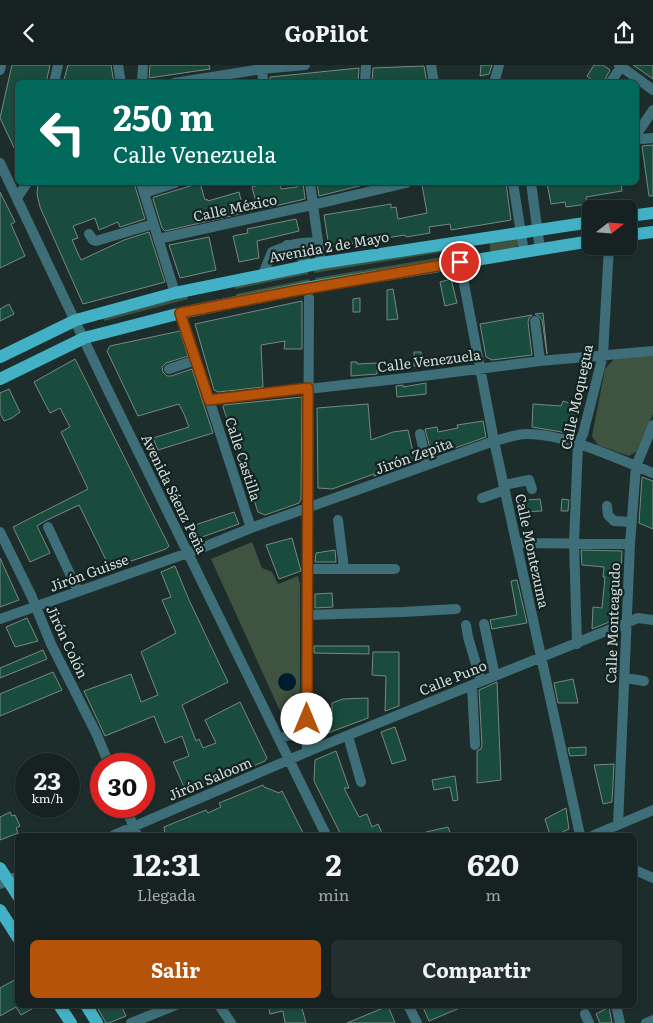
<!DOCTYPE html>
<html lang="es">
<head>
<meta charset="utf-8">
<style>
  :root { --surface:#162221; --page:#232f2e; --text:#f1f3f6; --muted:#9ea4a5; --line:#353f3f; --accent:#b45309 }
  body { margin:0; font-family:Literata,serif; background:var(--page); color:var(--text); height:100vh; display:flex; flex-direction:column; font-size:19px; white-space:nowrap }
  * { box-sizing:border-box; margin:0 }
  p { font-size:16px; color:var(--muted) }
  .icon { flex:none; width:28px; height:28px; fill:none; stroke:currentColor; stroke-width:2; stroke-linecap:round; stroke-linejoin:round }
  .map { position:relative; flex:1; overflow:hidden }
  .sheet { position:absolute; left:15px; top:768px; width:622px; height:175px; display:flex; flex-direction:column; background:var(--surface); border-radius:8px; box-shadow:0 1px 4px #0004,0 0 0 1px var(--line) }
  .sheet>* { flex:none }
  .guide { position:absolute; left:15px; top:15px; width:624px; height:105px; border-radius:8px; box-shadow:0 1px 4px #0004,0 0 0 1px var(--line); background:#00695c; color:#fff; overflow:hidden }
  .needle { width:32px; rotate:73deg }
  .tools { position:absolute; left:582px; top:135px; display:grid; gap:10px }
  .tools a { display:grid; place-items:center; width:55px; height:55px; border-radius:8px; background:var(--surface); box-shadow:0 1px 4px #0004,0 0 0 1px var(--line); font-size:25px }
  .speed { position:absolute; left:15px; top:688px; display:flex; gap:10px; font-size:25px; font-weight:700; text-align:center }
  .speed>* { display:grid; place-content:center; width:65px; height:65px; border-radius:50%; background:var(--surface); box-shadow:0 1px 4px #0004,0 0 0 1px var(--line); line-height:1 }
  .speed small { font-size:12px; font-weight:400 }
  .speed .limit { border:8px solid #d22; background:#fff; color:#111 }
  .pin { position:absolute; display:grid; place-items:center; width:42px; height:42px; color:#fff; margin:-21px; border:2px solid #fff; border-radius:50%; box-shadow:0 1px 5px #0007 }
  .me { position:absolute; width:55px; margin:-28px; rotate:0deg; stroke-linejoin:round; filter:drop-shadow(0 0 4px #0008) }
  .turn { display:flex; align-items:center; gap:18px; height:105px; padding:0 15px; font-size:22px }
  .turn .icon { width:65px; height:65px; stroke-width:2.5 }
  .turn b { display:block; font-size:35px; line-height:42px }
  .eta { display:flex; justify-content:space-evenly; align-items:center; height:85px; text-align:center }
  .eta b { font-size:30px; font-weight:700; line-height:35px }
  .primary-button { display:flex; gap:10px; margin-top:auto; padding:10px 15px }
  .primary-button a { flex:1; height:58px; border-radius:8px; background:var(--accent); color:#fff; font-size:20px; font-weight:700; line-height:58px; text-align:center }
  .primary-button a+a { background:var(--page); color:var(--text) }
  header { display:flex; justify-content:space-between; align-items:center; height:65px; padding:0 15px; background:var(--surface); font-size:22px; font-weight:700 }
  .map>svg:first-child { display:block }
  .green { fill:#3f5341 }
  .water { fill:#001d2d }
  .building { fill:#194c3c; stroke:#788882 }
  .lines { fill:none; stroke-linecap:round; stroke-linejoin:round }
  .minor { stroke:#3e6e78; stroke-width:10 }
  .major { stroke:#42b1c6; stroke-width:12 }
  .route-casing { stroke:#753606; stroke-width:12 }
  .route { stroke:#b45309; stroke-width:9 }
  .labels { text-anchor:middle; stroke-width:4.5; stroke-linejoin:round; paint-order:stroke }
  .street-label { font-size:14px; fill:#d3dddc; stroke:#132322 }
</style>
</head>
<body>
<header><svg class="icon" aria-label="back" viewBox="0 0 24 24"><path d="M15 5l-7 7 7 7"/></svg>GoPilot<svg class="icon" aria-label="share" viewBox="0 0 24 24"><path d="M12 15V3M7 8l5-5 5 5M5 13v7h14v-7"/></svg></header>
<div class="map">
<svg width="653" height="958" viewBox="0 0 653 958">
  <rect width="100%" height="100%" fill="#1d2d2c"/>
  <path class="green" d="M517,174l2,4 -4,6 -23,4 -2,-2v-8z
    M454,182l1,3 -141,23v-3z
    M455,190l1,3 -141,23v-3z
    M308,206v3l-73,15v-3z
    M309,214l1,3 -74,15v-3z
    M187,231l1,3 -84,22 -1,-3z
    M653,290v59l-17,38 -7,4 -31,-11 -6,-9 13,-67 9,-10z
    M252,477l10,26 10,4 6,12 20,-8 2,9v131l-15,6 -74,-163z"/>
  <path class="water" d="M278 617a9 9 0 1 1 18 0a9 9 0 1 1-18 0Z"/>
  <path class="building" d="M12,0h38l-4,18h-28v73l-18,-38z
    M68,0h43l3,18h-51z
    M150,0h59l1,4 -61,9z
    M481,0h11l-3,9 -9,2z
    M594,0h9l7,5 -7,13h-7l-9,-7z
    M633,0h20v14z
    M424,1l3,17h-55l1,-15z
    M359,3l-1,15h-88v-6z
    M653,80v51h-4l-7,-50z
    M38,118h96l11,36 -25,8 -2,-5 -19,8 -4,-12 -22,8 5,12 -6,2 9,20 43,-20 25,-8 16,50 -82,22 -43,-97 -3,-13z
    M200,118l5,17 2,-1 1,2 31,-9 5,21 -79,18 -3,-3 -9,-29 1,-2z
    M267,118h10v3l3,-1 1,4 16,-2 -1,-4h7l2,16 -47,11 -6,-23z
    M317,118h46v2l-44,11z
    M438,118h68l5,37 -60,10 -1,-6 -21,3 1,6 -24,4 -1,-2 -76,12 -5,-32 67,-11v4l5,-1 2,12 29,-6 -5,-28z
    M547,118h74l1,8 -36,6 1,7 -21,3 -1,-5 -14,2z
    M0,127l15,30 -4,2 14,32 -25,12z
    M296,154l3,12 -42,10 2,17 -20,4 -6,-26 15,-3 -1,-4z
    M209,172l7,33 -36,8 -11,-33z
    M451,214l6,24 -12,3 -5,-24z
    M393,224l5,30 -11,1v-30z
    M360,233v14h-7v-13z
    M302,236v48h-18l1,-8 -24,4 2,42 -45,5 -4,-2 -19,-66z
    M9,239l5,10 -14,7v-12z
    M543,248l4,41 -5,-34 -2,-3 -5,-3z
    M532,250l-3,3 -1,4 4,33 -40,5 -6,-3 -6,-33z
    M180,266l8,25 -22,7 -4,4 1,5 4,4h4l21,-7 21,64 -55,17 -5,-12 36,-11 -5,-13 -5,-10 -41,12 -31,-65 3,-5z
    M414,287h7v14h-7z
    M75,294l94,187 -3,3 -58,20 -2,-9 -27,-55 -34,16 -8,5 13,27 -20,9 -17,-35 75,-38 -27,-57 9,-5 -10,-19 -10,5 -16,-31z
    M351,297h6v2l20,-1v11l-26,2z
    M426,318v11l-29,3 -1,-11 7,-1v2z
    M9,324l11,23 -8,6 -8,3 -4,-8v-20z
    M302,332l-1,102 -2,4 -34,12 -7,-3 -35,-105 1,-2z
    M563,336l17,5 -7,28 -41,-7 1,-23 28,2z
    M368,339l3,36 22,-8 15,-2 7,31 -41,15v-2l-42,15 -14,-1 -1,-80z
    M483,356l3,16 -54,19 -7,-27 12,-2 1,5 20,-4 -1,-3z
    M642,412l11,4v48l-14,-6z
    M540,434l2,12 -24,1 -2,-11z
    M562,434l7,1 -1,11h-7z
    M234,447l5,12 -40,14 -7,-12z
    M292,473l9,33 -22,8 -13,-34z
    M335,485l1,12h-21l1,-9z
    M581,485l41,1 -3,67 -27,11 1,-22 9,1 3,-31h-2l1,-10 -22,-2z
    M0,493l19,42 -19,7z
    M175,501l14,34 39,82 -46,23 14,36 3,-2 4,9 13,-5 -11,-23 35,-18 27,56 -2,3 -78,33 -14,-32 16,-6 -7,-20 -17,7 -11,-27 -49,20 -21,-45 47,-17 10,28 17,-7 -17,-43 35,-19 -14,-33 9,-3 -10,-25z
    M517,515l10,43 -35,6 -2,-9 27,-5 -6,-34z
    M332,528l1,14 -18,1v-14z
    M27,553l11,23 -23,6 -9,-20z
    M314,581h55v8l-55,-1z
    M43,585l4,9 -47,19v-10z
    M373,587h26v54l-14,5 1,-35 -14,-1z
    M53,607l9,18 -62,26v-22z
    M573,614l5,24h-20l-4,-20z
    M497,617l4,98 -24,3v-32l4,-2 1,-4 -3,-55z
    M368,633v20l-51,19 -3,-5v-13l18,-4v-12l11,-4z
    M395,662l11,33 -14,4 -11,-32z
    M586,682v8l-16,1 -2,-8z
    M336,686l13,37h-5l15,29 8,-3 5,13 6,-3 5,11h-42l-27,-54 1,-21z
    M614,699l-2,38 -9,2 -9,-39z
    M455,711l3,24 -5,1 -3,-14 -16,3 -2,-10z
    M263,720l1,2 15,6 3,-2 22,44h-139l-1,-8 42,-17 2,3 13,-6 -2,-4z
    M566,743l3,21 -13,6h-6l-5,-16z
    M10,747l2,4 3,-1 5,11 -4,2 2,5 -18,7v-23z
    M448,762l3,8h-25v-3z
    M18,913v27h21l-18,10 -5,-8 -16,9v-28z
    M107,940h14l5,11 -17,7h-3l-8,-14z
    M268,940h33l5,18h-21l-2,-12 -13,3z
    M422,940h45l-38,16z
    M388,941l7,17h-48z
    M609,942l3,16h-12l-4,-9z"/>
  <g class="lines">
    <path class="minor" d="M118,0l3,18
      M262,0l1,18
      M431,0l3,18
      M619,0l34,25
      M0,5l1,-5
      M54,18l4,-18
      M142,18l1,-18
      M174,18l88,-14 43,-4
      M365,18l1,-18
      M494,18l5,-18
      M610,18l11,-16
      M636,70l17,-25
      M636,72l6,2 11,-1
      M0,98l103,217 223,455
      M141,118l34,110
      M310,118l11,80
      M513,118l11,69
      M531,118l9,66
      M144,128l31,-10
      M17,133l10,-15
      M89,169l4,6 3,1 57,-17
      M158,174l154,-34 94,-22
      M287,180l23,20
      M462,208l32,168 86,394
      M263,209l9,-22c16,-7 29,-11 46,-9
      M181,248l70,215
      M535,256l5,40
      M169,304l27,-9
      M209,335l206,-23 125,-16 113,-10
      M420,369l7,31
      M504,420l25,-5 3,9
      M482,433l23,-8
      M607,441l1,9 6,6 18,1
      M338,455l6,49
      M48,462l30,64
      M0,467l31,63 20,49 45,89 13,31
      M516,478l114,1
      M307,504h88
      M307,550l96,-3 53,-3
      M0,554l199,-70 52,-21 243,-87c11,-2 23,-8 34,-7 37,0 90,25 125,39
      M484,559l11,52
      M466,560l2,12 13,44
      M577,579l-3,-101 4,-99 5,-10 20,-79 6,-109
      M625,613l19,3
      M472,620l3,60
      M348,671l13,46
      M279,673l28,-7
      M307,687l2,-454
      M125,741l12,29
      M618,760l12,-281 6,-78 17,-41
      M114,770l200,-86 324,-131 15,2
      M594,770l59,-25
      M635,805l18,8
      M0,819l18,-8
      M219,940l12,18
      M408,940l9,18
      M616,940l4,18
      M585,949l4,9
      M131,958l45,-18
      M646,958l7,-3"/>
    <path class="major" d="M629,151l24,-3
      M629,170l24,-3
      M0,292l76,-37 99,-27 146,-30 270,-41
      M0,314l84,-41 97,-25 130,-26 280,-46
      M0,803l18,28
      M0,845l18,28
      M59,940l12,18
      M86,940l11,18"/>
  </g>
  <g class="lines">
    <defs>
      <path id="route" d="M307,654l1,-331 -99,12 -29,-87 114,-22 166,-29"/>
    </defs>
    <use href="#route" class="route-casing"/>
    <use href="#route" class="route"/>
  </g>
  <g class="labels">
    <g class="street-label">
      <text transform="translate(235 143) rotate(-12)" y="5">Calle México</text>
      <text transform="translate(329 182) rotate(-10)" y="5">Avenida 2 de Mayo</text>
      <text transform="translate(429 296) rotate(-7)" y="5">Calle Venezuela</text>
      <text transform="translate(577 332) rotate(-78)" y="5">Calle Moquegua</text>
      <text transform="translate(414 391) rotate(-20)" y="5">Jirón Zepita</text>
      <text transform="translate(243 394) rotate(72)" y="5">Calle Castilla</text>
      <text transform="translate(174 429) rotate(64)" y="5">Avenida Sáenz Peña</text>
      <text transform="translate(532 486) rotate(78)" y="5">Calle Montezuma</text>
      <text transform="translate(89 508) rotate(-20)" y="5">Jirón Guisse</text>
      <text transform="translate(613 558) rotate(-88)" y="5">Calle Monteagudo</text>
      <text transform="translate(67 577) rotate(65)" y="5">Jirón Colón</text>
      <text transform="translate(453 613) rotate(-22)" y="5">Calle Puno</text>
      <text transform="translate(210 714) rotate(-23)" y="5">Jirón Saloom</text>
    </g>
  </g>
</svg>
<div class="tools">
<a><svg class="needle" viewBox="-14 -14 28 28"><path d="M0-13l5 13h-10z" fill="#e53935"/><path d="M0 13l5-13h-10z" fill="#9ea4a5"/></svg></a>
</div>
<div class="speed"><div>23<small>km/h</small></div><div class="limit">30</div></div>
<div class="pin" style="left:460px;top:197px;background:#d93025"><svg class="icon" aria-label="arrive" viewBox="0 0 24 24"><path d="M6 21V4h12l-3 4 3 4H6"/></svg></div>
<svg class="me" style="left:307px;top:654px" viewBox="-20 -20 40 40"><circle r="19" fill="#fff"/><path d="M0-13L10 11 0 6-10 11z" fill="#b45309"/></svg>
<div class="guide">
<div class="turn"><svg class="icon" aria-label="left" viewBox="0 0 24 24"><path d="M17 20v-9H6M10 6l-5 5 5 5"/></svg><div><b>250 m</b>Calle Venezuela</div></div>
</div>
<section class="sheet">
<div class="eta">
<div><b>12:31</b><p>Llegada</p></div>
<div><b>2</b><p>min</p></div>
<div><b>620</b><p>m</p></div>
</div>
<div class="primary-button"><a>Salir</a><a>Compartir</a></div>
</section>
</div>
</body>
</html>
